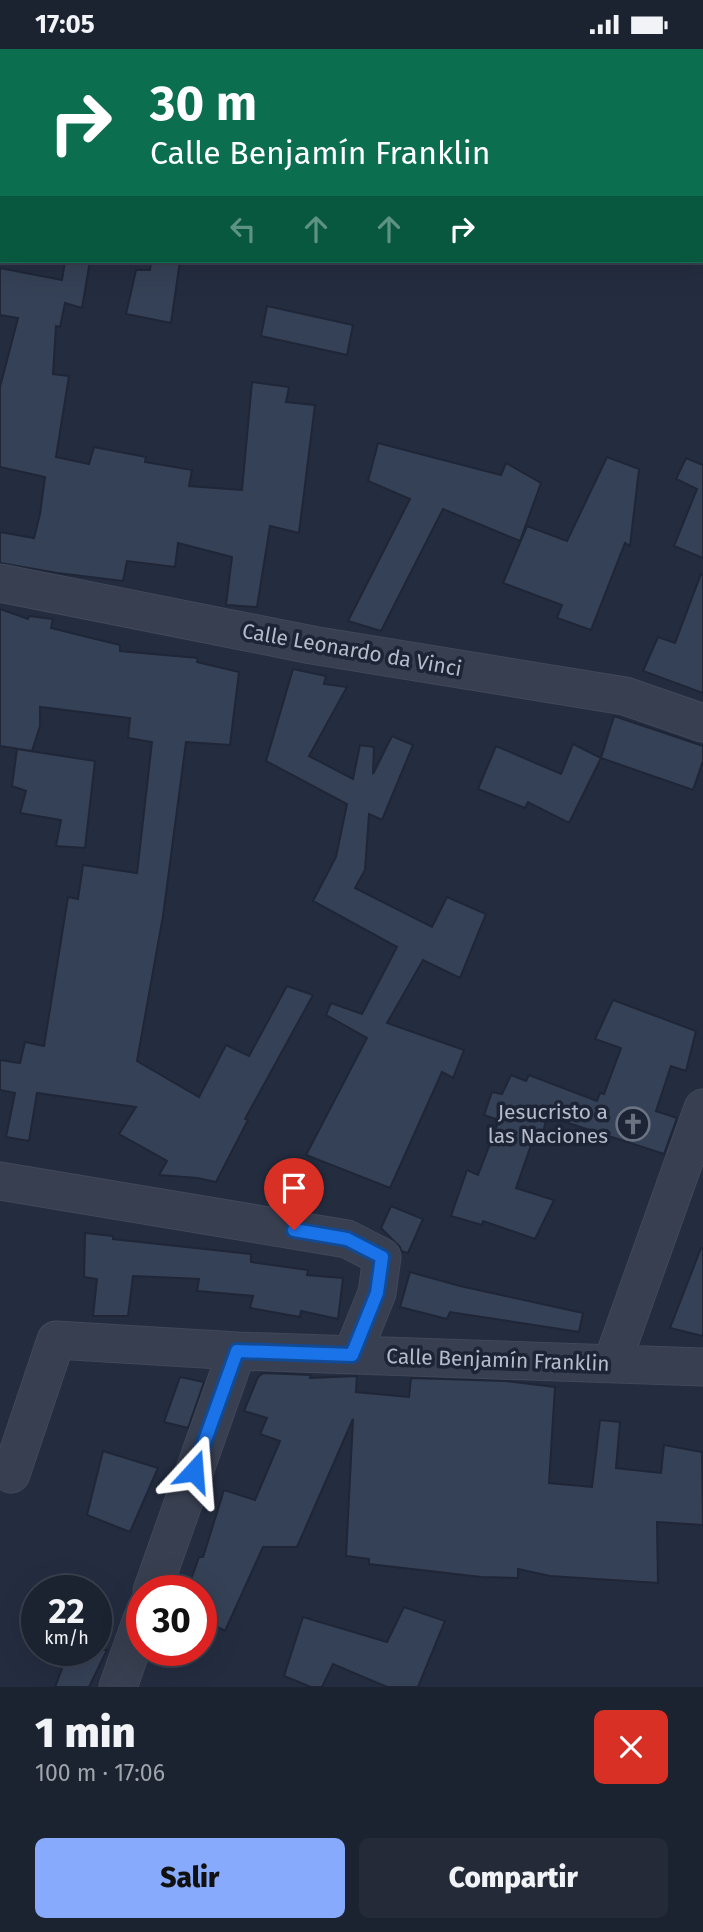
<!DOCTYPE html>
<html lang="es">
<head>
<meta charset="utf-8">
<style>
  :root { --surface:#1b2230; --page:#242a38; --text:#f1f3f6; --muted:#a0a4ab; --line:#393f4c; --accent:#87aafc }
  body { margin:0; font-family:"Fira Sans",sans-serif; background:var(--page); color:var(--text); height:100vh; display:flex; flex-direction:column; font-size:26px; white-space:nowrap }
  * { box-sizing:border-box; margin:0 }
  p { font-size:23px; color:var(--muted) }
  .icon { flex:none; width:38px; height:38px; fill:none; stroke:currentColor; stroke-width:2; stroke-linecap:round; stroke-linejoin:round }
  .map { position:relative; height:1638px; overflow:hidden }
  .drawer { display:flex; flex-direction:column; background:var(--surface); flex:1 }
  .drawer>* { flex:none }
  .banner { position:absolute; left:0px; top:0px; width:704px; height:214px; box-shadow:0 7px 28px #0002,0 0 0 2px var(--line); background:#0b6e4f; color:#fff; overflow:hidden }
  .speed { position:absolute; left:21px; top:1526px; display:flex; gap:14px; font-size:35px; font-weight:700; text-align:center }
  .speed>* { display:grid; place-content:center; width:91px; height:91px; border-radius:50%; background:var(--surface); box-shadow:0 7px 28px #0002,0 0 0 2px var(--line); line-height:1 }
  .speed small { font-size:18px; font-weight:400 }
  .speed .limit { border:10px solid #d22; background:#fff; color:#111 }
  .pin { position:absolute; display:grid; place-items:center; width:60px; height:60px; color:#fff; margin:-72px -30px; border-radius:50% 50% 50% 0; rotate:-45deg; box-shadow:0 0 7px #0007 }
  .pin .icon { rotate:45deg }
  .me { position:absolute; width:77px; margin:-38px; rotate:19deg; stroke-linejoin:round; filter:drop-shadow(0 0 5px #0008) }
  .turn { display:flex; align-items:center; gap:24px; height:147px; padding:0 35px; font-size:32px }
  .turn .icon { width:91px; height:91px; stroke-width:2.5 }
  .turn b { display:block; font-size:49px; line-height:60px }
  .lanes { display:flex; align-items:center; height:66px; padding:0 35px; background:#0003; justify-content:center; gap:35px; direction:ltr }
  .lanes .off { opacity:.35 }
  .round { display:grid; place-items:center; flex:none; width:74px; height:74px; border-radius:10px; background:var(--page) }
  .headline { display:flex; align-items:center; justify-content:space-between; height:119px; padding:0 35px }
  h1 { font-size:42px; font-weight:800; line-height:52px }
  .button { display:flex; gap:14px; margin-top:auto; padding:14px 35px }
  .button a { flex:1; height:80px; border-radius:10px; background:var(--accent); color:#111; font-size:28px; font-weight:800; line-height:80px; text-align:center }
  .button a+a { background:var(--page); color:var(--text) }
  .status { display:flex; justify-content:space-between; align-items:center; height:49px; padding:0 35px; background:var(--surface); direction:ltr }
  .status svg { height:19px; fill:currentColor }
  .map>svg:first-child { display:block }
  .building { fill:#354156; stroke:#1f2637; stroke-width:2 }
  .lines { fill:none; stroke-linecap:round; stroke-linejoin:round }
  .minor-casing { stroke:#414859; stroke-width:39 }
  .minor { stroke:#383f50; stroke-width:37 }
  .route-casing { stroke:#114b97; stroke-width:18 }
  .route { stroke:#1a73e8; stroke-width:12 }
  .labels { text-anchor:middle; stroke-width:7; stroke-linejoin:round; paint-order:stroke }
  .street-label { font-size:21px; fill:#b4bbca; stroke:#1d2435 }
  .poi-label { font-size:21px; fill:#b4bbca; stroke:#1d2435; text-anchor:end }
</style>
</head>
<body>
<div class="status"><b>17:05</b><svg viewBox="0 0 49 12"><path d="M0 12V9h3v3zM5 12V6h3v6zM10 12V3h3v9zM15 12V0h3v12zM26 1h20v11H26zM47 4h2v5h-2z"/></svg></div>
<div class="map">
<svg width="703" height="1638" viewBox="0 0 703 1638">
  <rect width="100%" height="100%" fill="#242d40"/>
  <path class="building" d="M65,212h25l-8,47 -17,-5 -5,24 -4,-1 -3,48 16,2 -13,81 33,7 5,-17 52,10 -1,5 47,8 -3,16 53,4 10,-108 37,5 -3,15 29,3 -16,128 -29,-7 -13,81 -31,-2 6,-48 -54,-14 -3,24 -48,-6 -4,20 -66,-8 -57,-10v-31l34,6 6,-24 5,-37 -45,-10v-80l18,-69 -18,-3v-47l62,12z
    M151,212h29l-9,62 -45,-9 10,-44h14z
    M267,257l86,19 -6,30 -86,-19z
    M378,394l123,32 5,-12 35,20 -21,58 -77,-32 -62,122 -33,-10 62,-122 -42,-18z
    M607,408l32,12 -9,77 -5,-3 -34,87 -34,-12 5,-13 -59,-22 24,-57 40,15z
    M686,409l17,7v93l-29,-12 23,-57 -21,-10z
    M701,525l2,1v118l-60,-22 15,-34 17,6z
    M0,560l28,10 1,-3 24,3 -2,9 69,17v6l78,7 -1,4 42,10 -9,73 -44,-3 -23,174 -26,145 62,36 27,-52 23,11 38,-70 26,9 -68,124 3,1 -32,62 -19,-4 -38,-3 8,-14 -48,-27 17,-27 -99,-14 -8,48 -23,-4 9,-44 -15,-3v-30l20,3 5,-21 19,4 24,-149 10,2 5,-34 54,8 15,-131 -24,-4 2,-20 -90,-11v19l-8,25 -32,-5z
    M293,620l33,7 -2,8 23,3 -38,69 44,23 7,-34 14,2 -1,27 19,-38 21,9 -31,75 -13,-6 -4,56 -10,18 77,39 15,-30 39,17 -26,64 -37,-18 -36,63 77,27 -11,28 -11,-6 -52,116 -84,-33 61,-117 -41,-23 5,-12 31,11 35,-67 -84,-46 23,-44 11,-53 -81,-43z
    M614,667l89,30v15l-10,29 -92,-32z
    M573,695l28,14 -32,65 -41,-21 -3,6 -47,-19 18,-43 65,28z
    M17,700l78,12 -10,87 -29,-2 5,-26 -41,-7 6,-22 -14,-5z
    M613,951l83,31 -10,40 -15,-5 -15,45 21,7 -13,36 -117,-38 -4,17 -7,-2 -20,57 38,12 -19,39 -52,-18 -1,4 -31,-9 16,-46 11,5 21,-55 -15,-5 8,-23 10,2 9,-19 15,6 3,-6 68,26 3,-8 4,1 17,-46 -26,-9z
    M391,1157l32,13 -15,34 -7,-2 -1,-4 -19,-19z
    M85,1184l28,3v3l138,15v8l57,8 -1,5 36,3 -5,41 -37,-8 -1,6 -50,-9 3,-12 -56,-5 2,-12 -66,-3 -5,40h-35l4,-37 -13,-2z
    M701,1199h2v88l-33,-8z
    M410,1223l50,14 123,27 -4,19 -129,-20 -3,7 -47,-12z
    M263,1324l48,2 -1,3 47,-2 -1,16 53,5 2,-19 94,3 50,6 -6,96 43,4 8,-67 20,2 -4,46 45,5 3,-28 38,7 1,73 -46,-3 1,61 -108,-7 -32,-7v9l-37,-1 -112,-13v-5l-23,-3 7,-137 -56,128h-34l-38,84 -24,-13v-27h-14l12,-34h4l21,-67 31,10 25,-59 -20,-7 7,-16 -23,-7 14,-34z
    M180,1328l24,5 -16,46 -24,-6z
    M103,1402l55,17 -28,64 -43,-17z
    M404,1558l41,14 -27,66h-31l-54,-23 -11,23h-11l-27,-11 19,-59 84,25z
    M69,1601h38l-18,37h-34z"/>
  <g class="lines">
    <defs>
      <path id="minor" d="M694,2v-2
        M0,534l312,62 313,51 78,27
        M0,1132l347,58 35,18 -5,36 -25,62
        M612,1314l91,-255
        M11,1425l45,-134 181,11 466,16
        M152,1542l85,-240
        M118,1638l24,-68"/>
    </defs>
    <use href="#minor" class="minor-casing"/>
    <use href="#minor" class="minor"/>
  </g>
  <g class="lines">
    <defs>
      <path id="route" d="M194,1422l43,-120 115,4 25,-62 5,-36 -35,-18 -53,-9"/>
    </defs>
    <use href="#route" class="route-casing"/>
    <use href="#route" class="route"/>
  </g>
  <defs>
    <symbol id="church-ring" viewBox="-11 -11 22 22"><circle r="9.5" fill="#1d2435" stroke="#6b7280" stroke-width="1.5"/><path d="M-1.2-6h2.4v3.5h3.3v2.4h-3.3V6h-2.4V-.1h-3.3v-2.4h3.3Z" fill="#6b7280"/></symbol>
  </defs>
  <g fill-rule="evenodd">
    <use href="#church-ring" x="614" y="1056" width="38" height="38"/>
  </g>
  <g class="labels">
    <g class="street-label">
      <text transform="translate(352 601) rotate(10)" y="7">Calle Leonardo da Vinci</text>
      <text transform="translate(498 1311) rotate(2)" y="7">Calle Benjamín Franklin</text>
    </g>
    <g class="poi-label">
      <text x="608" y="1070">Jesucristo a<tspan x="608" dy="24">las Naciones</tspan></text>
    </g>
  </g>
</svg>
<div class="speed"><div>22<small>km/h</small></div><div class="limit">30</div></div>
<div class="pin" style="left:294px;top:1181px;background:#d93025"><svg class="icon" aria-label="arrive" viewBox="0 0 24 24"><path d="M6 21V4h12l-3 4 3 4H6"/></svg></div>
<svg class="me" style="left:194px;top:1422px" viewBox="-20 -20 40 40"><path d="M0-17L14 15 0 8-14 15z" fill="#1a73e8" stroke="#fff" stroke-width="4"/></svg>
<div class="banner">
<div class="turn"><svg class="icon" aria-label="right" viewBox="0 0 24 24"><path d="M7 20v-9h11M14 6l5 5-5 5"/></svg><div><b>30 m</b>Calle Benjamín Franklin</div></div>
<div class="lanes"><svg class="icon off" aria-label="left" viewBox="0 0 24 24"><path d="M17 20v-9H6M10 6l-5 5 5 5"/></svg><svg class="icon off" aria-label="ahead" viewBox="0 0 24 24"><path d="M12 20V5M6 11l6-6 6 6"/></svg><svg class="icon off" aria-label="ahead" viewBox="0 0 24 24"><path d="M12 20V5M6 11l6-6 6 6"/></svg><svg class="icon" aria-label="right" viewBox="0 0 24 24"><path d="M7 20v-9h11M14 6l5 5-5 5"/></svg></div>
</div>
</div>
<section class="drawer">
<div class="headline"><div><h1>1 min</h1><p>100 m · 17:06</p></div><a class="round" style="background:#d93025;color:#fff"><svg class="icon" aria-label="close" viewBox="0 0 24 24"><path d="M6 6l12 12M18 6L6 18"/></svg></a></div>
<div class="button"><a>Salir</a><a>Compartir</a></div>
</section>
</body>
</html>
